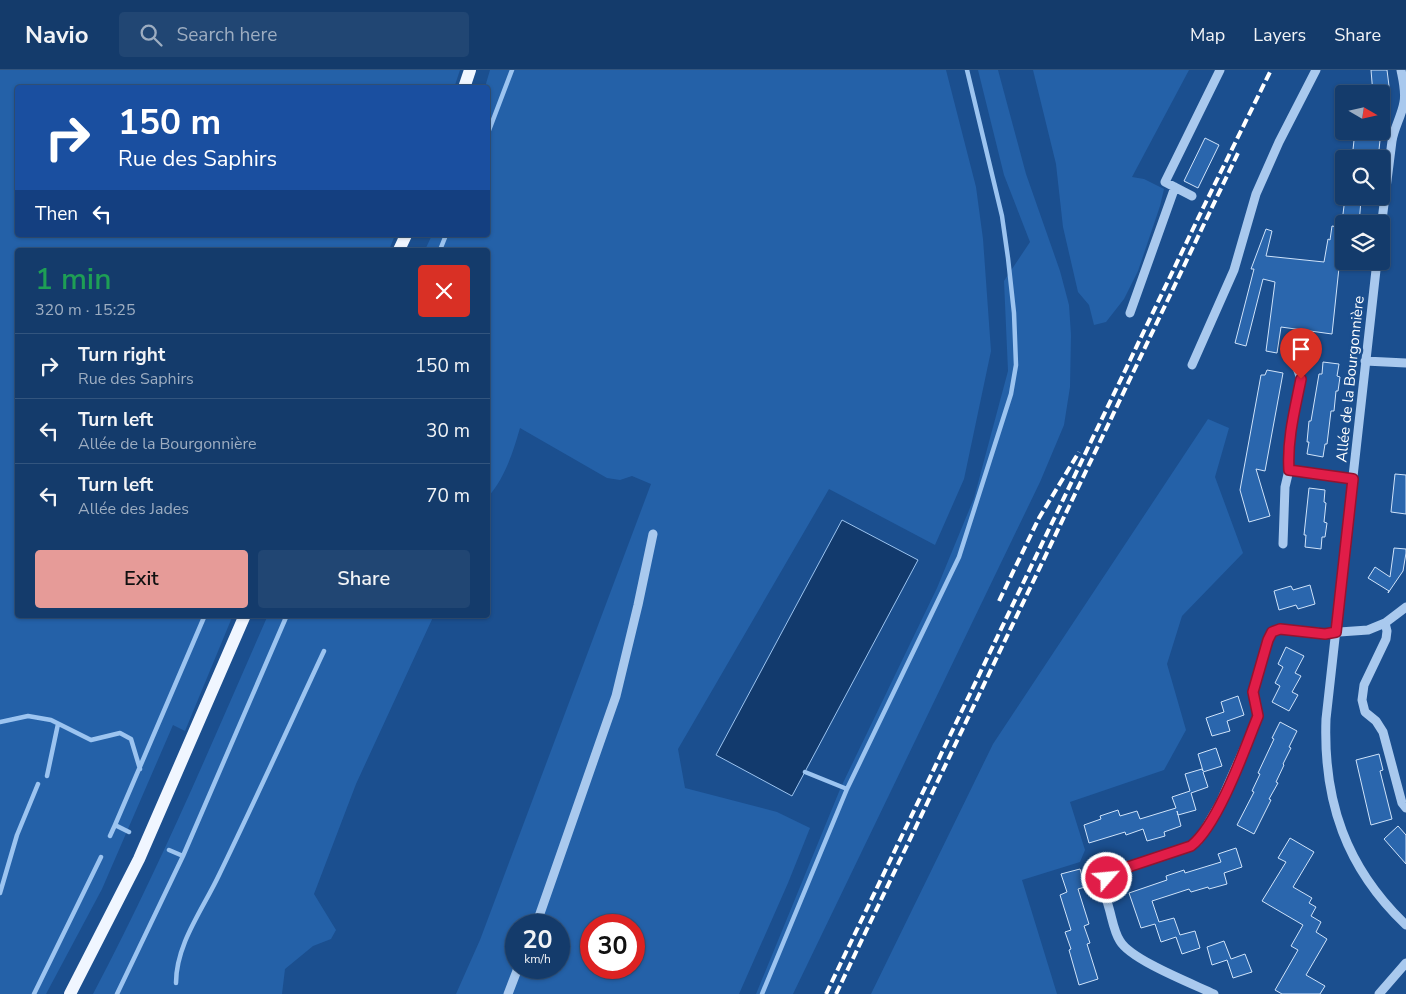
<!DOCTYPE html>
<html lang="en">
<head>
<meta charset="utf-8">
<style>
  :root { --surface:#143b6b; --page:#214673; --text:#f1f3f6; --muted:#9dadc1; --line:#33557e; --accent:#e69b98 }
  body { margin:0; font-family:"Nunito Sans",sans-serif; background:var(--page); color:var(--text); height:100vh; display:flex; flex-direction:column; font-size:19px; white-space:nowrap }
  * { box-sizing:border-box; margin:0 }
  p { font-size:16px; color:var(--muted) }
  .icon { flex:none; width:28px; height:28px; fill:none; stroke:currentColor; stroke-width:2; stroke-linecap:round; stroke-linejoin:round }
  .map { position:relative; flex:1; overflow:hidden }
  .details { position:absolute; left:15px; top:178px; width:475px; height:370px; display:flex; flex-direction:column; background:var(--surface); border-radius:5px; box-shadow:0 1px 4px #0004,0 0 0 1px var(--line) }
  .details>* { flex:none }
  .guide { position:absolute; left:15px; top:15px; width:475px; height:152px; border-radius:5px; box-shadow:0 1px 4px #0004,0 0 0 1px var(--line); background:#1a4fa0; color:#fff; overflow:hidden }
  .needle { width:32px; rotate:99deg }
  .tools { position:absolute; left:1335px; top:15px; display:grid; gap:10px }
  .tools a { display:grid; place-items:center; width:55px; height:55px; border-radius:5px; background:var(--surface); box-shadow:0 1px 4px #0004,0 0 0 1px var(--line); font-size:25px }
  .speed { position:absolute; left:505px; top:844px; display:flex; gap:10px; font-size:25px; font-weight:700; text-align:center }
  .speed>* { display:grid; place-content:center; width:65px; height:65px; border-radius:50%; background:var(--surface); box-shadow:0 1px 4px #0004,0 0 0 1px var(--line); line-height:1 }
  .speed small { font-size:12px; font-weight:400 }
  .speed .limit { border:8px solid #d22; background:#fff; color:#111 }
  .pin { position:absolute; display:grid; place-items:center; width:42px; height:42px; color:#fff; margin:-51px -21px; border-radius:50% 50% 50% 0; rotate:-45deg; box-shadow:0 0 5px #0007 }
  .pin .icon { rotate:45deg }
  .me { position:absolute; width:55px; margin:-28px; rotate:63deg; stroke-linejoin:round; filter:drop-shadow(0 0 4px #0008) }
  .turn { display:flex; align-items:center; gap:18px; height:105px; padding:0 20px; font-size:22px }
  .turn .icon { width:65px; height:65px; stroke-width:2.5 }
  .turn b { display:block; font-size:35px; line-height:42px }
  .then { display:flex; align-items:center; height:48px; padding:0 20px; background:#0003; gap:10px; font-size:19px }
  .round { display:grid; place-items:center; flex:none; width:52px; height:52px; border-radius:5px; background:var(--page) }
  .summary { display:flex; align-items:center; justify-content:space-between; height:85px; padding:0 20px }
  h1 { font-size:30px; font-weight:600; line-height:38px; color:#1e9e55 }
  .button { display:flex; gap:10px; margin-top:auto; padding:10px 20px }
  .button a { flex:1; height:58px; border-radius:5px; background:var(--accent); color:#111; font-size:20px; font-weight:600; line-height:58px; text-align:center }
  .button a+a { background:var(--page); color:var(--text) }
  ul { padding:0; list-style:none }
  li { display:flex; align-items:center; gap:15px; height:65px; padding:0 20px; border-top:1px solid var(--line) }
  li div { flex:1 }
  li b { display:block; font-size:19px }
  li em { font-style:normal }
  header { display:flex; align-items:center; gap:30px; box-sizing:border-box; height:70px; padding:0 25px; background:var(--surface); border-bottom:1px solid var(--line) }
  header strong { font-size:24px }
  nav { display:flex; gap:28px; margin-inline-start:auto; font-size:18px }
  .search { width:350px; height:45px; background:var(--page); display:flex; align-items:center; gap:12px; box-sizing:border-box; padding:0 18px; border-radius:5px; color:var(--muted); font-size:19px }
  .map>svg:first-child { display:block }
  .green { fill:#2461a8; fill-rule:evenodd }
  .water { fill:#123a6d; stroke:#9cc4f0 }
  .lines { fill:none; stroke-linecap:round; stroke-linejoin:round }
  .stream { stroke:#9cc4f0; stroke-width:4.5 }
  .building { fill:#2a66ad; stroke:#cfe3fa }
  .minor { stroke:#a9c9ee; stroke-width:9 }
  .major { stroke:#f0f6ff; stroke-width:12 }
  .rail { stroke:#fff; stroke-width:4; stroke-dasharray:9 4; stroke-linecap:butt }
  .route-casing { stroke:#92132f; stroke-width:12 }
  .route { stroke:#e11d48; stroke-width:9 }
  .labels { text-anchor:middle; stroke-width:5; stroke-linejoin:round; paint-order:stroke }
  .street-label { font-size:15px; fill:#fff; stroke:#1b4f8f }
</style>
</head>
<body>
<header>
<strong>Navio</strong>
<div class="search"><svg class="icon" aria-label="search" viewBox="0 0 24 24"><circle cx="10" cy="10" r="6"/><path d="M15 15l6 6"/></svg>Search here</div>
<nav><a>Map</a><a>Layers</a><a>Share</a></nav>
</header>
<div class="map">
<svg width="1406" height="924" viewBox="0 0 1406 924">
  <rect width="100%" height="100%" fill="#1b4f8f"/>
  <path class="green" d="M0,0h460l-6,18h-436v147h377l-6,15h-371v365h215l-48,116 -12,-6 -71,164 -56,105h-46z
    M490,0h456l30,117 7,52 8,112 -27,128 -29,66 -106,-56 -151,260 7,39 92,24 33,16 -22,55 -49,111h-283l24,-54 171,-456 -19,-8 -12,4 -13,-2 -87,-50c-7,24 -15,50 -32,69v-247h-63l7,-15h56v-147l-3,-1zM516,855h43v43h-43zM591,855h43v43h-43z
    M978,0h20l28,104 34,97 9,34 2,30 -1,52 -6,38 -24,57 -247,512h-37l85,-207 96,-199 37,-90 34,-127 -4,-90 26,-39 -26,-67z
    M1033,0h156l-57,107 12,2 20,10 -4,17 -22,65 -14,28 -18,23 -12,3 -5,-20 -11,-13 -15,-65 -7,-63z
    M1208,349l21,9 -14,49 28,76 -61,63 -15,48 19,66 -22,40 -94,32 15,48 -5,12 -58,18 35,114h-186l122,-250z
    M268,545h166l-78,169 -42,110 22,36 -5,9 -18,7 -28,23 -3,25h-189c65,-123 119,-251 175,-379z"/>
  <path class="water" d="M842,450l76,40 -126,236 -76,-41z"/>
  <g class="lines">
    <path class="stream" d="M488,63l24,-63
      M440,180l6,-15
      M0,652l28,-6 23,4 40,20 29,-7 11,6 9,30
      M805,702l42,17
      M47,706l11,-52
      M129,762l-14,-7 90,-210
      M110,766l5,-11
      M169,780l14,6
      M0,823l17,-58 21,-51
      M176,913c0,-39 27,-74 43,-108 36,-74 70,-149 105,-224
      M34,924l67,-137
      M117,924l66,-138 104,-241
      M762,924l85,-205 112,-232 52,-163 5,-29 -2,-52 -6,-55 -6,-42 -35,-146"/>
  </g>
  <path class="building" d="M1371,0h16l3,24h-17z
    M1355,61h26l-3,28h-26z
    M1205,68l14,7 -21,43 -14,-7z
    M1345,128l16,2 -2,24 -17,-2z
    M1332,156l12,2v30h-4l-8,76 -51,-7 -4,26 -11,-2 9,-69 -12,-3 -17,67 -11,-3 19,-74h-3l15,-40 6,2 -6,25 58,6 4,-23 2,1z
    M1323,292l16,2 -2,12 3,1 -2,14h-2l-2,20h-3l-4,33h-2l-2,13 -16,-3 2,-12h-2l2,-21h2l8,-47h3z
    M1267,300l16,3 -18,98 -9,-2 14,47 -21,6 -9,-32 21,-115h4z
    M1395,404l11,1v39l-15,-2z
    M1309,418l16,2 -1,12 2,1 -2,19 3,1 -2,14h-3l-1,12 -16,-2 1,-12h-2z
    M1394,478l12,1v4l-3,18 -15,22 1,-2 -21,-13 7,-11 15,10z
    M1310,515l5,19 -17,5 -2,-4 -17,5 -5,-19 17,-5 2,4z
    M1286,577l18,9 -9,17 6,3 -9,16 6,3 -9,16 -17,-9 8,-16 -5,-3 8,-16 -5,-3z
    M1238,626l6,19 -17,6 3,10 -18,5 -6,-18 18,-6 -3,-10z
    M1280,652l17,9 -8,16 2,1 -8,16 1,1 -8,17 2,1 -9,16 2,1 -17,34 -17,-9 17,-33 -2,-1 8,-17 -2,-1 16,-34 -2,-1z
    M1216,678l6,18 -19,6 5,15 -17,6 5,17 -18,5 -1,-4 4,15 -17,6 1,4 -18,5 -4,-12 -17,6 -1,-3 -36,11 -5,-18 17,-6 -1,-3 18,-6 2,6 17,-5 3,8 36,-11 -4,-11 18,-6 -5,-17 17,-5 1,2 -5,-17z
    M1379,684l4,16 -3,1 12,48 -21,6 -15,-65z
    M1398,756l8,9v29l-22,-25z
    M1290,768l24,14 -21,35 19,11 -3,5 7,4 -5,9 10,6 -5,10 11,7 -21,36 19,11 -5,8h-38l-7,-4 23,-40 -7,-4 12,-21 -41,-24 24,-39 -8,-4z
    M1236,778l6,19 -18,6 3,11 -18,5 -1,-2 -17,5 -2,-3 -37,12 7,21 15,-4 6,17 15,-4 5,17 -18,6 -6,-17 -15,5 -6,-18 -14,4 -12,-35 38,-13 -1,-4 18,-6 1,3 36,-11 -3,-8z
    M1080,799l5,18 -7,2 11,35 -5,2 6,17 -3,1 11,35 -19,6 -10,-35 2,-1 -6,-17 6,-2 -11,-35 7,-3 -6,-18z
    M1224,871l7,18 14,-5 7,18 -19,6 -6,-18 -15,5 -5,-18z"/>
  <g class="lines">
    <path class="minor" d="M1192,126l-27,-14 55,-112
      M1381,158l11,-87c2,-13 10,-26 12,-39 2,-10 -1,-22 -3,-32
      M1377,191l-51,458c-3,82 20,149 80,206
      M1130,243l45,-126
      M1365,291l41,2
      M1192,295l42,-95 22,-76 23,-52 37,-72
      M1289,400l64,9
      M1283,474l2,-57 4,-17 -1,-16 3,-26 10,-49 -5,-14
      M1385,553l2,8 -1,8 -22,46 -2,15 3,12 11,9 7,11 19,71 4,5
      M536,855l80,-229 22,-91 15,-71
      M508,924l10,-26
      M1214,924c-21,-10 -83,-34 -94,-53 -6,-9 -8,-23 -11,-33 -4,-13 -6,-25 4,-36l78,-26 7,-5 22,-38 34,-77 4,-10 -5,-24 15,-53 4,-7 8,-3 45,4 43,-3 17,-7 21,-16
      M1379,924l27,-31"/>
    <path class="major" d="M464,18l6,-18
      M399,180l7,-15
      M70,924l69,-135 106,-244"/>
    <path class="rail" d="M999,531l40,-83 40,-66
      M826,924l378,-788 67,-136
      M836,924l402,-841"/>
  </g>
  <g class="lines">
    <defs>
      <path id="route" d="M1107,808l6,-6 78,-26c25,-19 51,-89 63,-120l4,-10 -5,-24 15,-52 4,-8 8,-3 45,5 11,-2 17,-153 -64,-9c-2,-31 6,-61 12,-91"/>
    </defs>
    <use href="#route" class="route-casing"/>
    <use href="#route" class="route"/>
  </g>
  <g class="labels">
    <g class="street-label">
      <text transform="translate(1350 309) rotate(-84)" y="5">Allée de la Bourgonnière</text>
    </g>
  </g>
</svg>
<div class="tools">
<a><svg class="needle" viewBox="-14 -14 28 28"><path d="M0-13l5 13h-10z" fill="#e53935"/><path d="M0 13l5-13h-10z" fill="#9dadc1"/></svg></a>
<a><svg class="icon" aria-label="search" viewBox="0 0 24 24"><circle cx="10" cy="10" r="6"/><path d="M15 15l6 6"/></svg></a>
<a><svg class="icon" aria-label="layers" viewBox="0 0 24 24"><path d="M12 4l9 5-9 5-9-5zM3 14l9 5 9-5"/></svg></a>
</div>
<div class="speed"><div>20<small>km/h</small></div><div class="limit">30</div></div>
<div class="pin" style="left:1301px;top:309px;background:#d93025"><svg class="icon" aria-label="arrive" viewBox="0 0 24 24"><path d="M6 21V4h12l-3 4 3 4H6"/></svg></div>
<svg class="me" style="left:1107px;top:808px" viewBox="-20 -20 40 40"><circle r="17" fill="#e11d48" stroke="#fff" stroke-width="3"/><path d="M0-11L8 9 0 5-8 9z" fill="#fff"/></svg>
<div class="guide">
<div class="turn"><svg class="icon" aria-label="right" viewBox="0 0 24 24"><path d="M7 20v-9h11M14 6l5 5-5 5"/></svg><div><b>150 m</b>Rue des Saphirs</div></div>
<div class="then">Then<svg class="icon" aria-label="left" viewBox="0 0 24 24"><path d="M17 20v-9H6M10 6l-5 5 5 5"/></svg></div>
</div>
<section class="details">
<div class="summary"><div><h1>1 min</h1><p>320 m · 15:25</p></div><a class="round" style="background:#d93025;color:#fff"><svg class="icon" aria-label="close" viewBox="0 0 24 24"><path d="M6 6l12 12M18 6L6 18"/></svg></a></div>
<ul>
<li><svg class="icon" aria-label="right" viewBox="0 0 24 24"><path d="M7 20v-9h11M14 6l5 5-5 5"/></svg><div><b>Turn right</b><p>Rue des Saphirs</p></div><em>150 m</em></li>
<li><svg class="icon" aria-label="left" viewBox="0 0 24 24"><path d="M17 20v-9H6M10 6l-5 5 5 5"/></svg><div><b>Turn left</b><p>Allée de la Bourgonnière</p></div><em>30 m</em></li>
<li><svg class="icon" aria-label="left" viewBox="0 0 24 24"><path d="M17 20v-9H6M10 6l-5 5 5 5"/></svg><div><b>Turn left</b><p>Allée des Jades</p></div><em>70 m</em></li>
</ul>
<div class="button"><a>Exit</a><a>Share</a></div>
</section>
</div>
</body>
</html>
